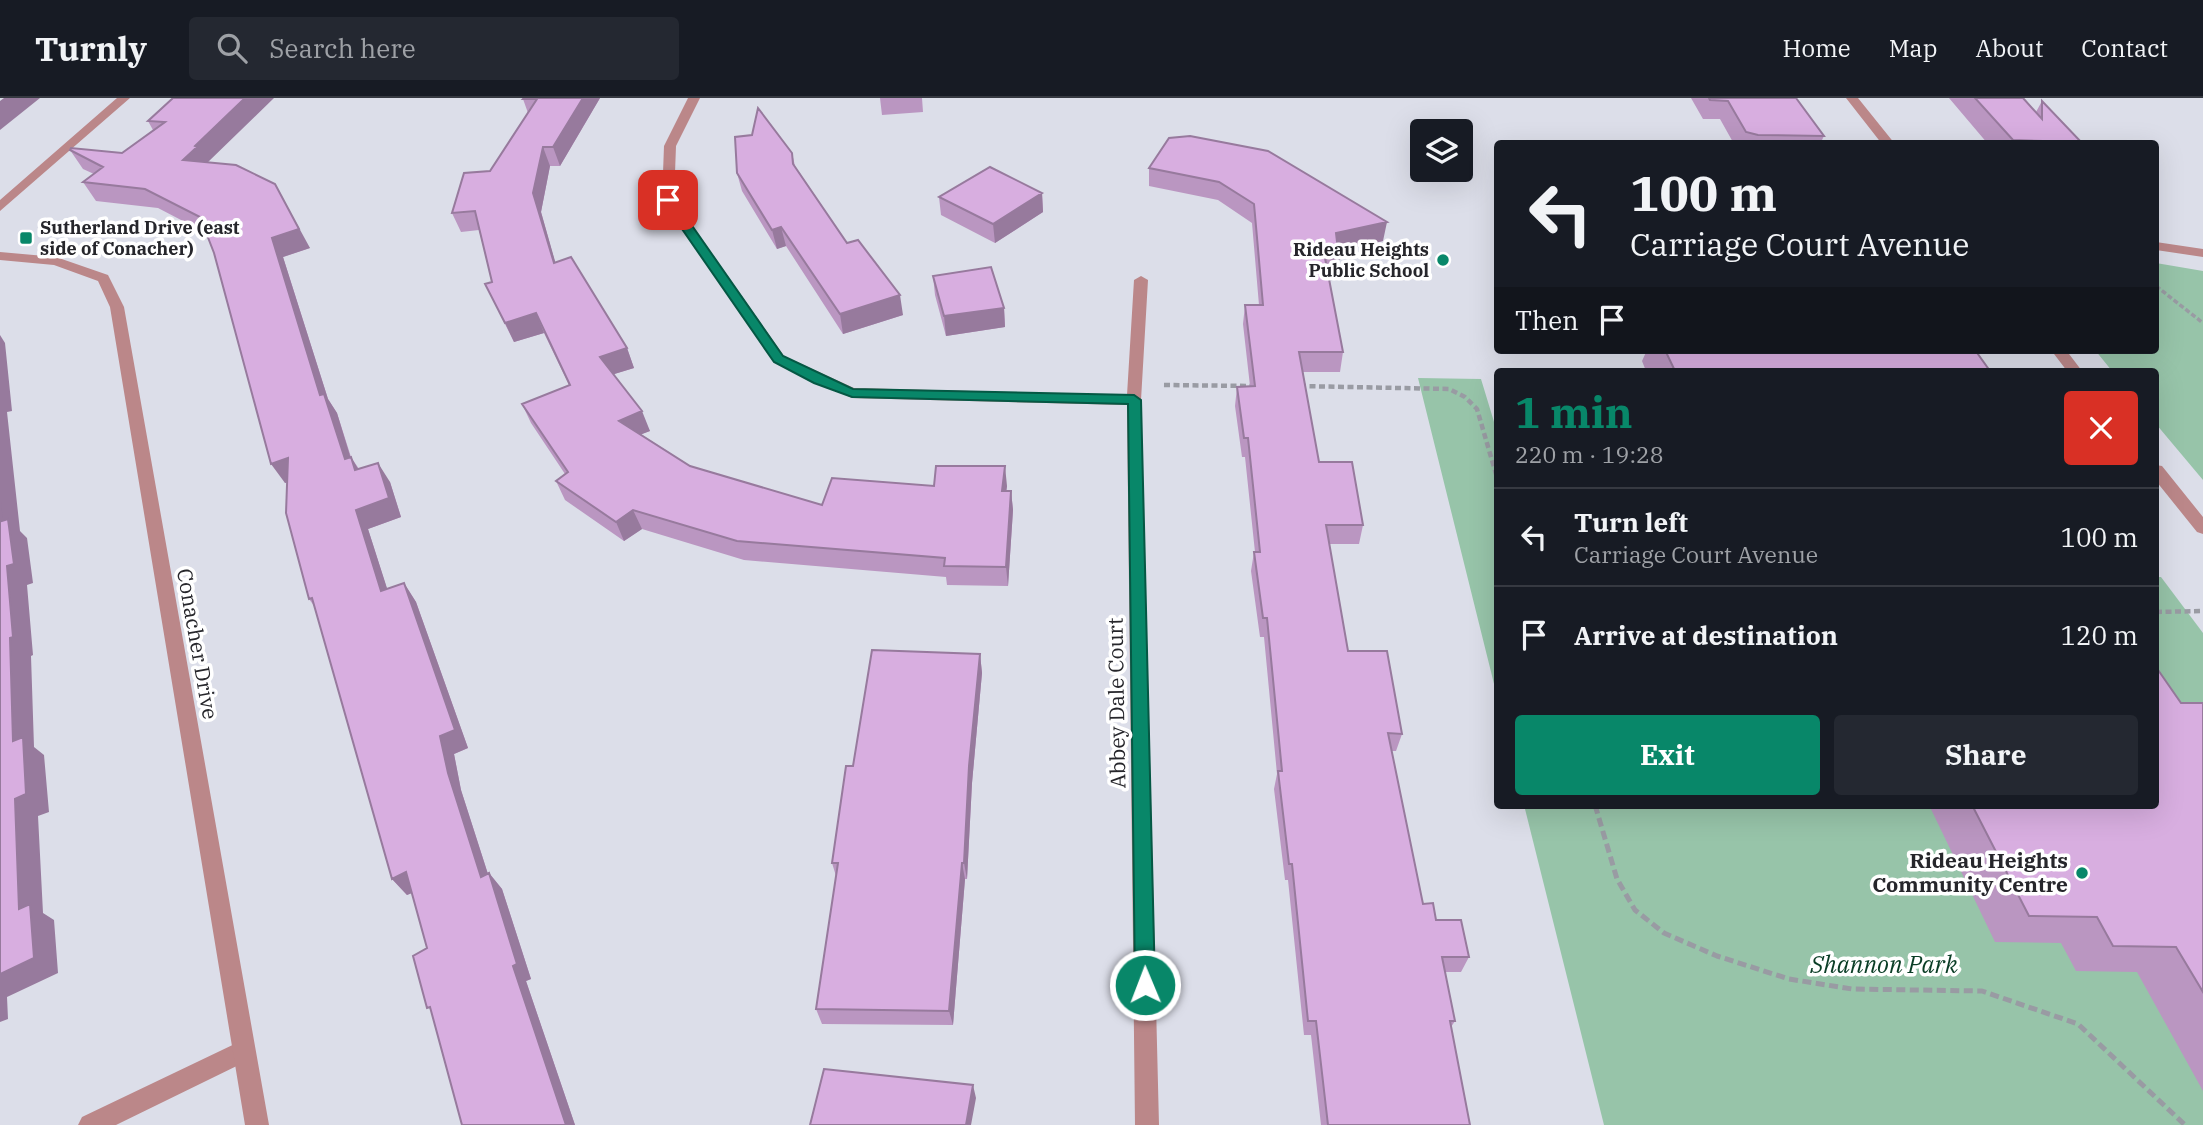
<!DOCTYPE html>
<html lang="en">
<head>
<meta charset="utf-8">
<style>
  :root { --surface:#171b24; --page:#242831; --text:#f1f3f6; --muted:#9ea1a6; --line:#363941; --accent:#088769 }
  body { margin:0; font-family:"IBM Plex Serif",serif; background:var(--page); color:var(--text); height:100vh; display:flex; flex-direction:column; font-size:26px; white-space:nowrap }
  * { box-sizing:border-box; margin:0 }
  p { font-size:23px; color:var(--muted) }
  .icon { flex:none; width:38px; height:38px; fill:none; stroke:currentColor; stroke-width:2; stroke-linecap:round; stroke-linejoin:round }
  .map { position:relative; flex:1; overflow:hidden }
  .side { position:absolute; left:1494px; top:270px; width:665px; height:441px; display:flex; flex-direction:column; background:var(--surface); border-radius:7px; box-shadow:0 7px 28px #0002 }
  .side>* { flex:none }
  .hud { position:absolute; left:1494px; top:42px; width:665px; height:214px; border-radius:7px; box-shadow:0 7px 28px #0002; background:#171b24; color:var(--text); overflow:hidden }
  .tools { position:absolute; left:1410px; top:21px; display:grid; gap:14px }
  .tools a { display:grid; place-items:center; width:63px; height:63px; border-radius:7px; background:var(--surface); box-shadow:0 7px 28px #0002; font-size:35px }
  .pin { position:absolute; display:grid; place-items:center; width:60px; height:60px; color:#fff; margin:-30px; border-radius:14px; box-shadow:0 4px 10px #0006 }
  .me { position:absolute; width:77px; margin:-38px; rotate:359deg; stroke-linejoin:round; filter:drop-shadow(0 0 5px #0008) }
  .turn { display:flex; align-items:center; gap:24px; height:147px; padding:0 21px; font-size:32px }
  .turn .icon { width:91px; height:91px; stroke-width:2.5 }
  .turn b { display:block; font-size:49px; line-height:60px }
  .then { display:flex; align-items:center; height:66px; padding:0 21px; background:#0003; gap:14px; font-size:26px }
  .round { display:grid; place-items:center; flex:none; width:74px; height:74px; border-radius:7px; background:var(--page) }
  .head { display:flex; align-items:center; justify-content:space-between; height:119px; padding:0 21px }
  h1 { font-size:42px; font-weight:700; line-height:52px; color:var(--accent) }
  .cta { display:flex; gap:14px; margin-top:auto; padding:14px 21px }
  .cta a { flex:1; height:80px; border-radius:7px; background:var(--accent); color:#fff; font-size:28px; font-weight:700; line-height:80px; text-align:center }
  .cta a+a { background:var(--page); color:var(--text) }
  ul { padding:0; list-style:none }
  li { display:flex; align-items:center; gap:21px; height:98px; padding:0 21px; border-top:2px solid var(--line) }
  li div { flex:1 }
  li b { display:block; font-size:26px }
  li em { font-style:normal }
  header { display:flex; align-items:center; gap:42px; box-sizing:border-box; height:98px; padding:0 35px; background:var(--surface); border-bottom:2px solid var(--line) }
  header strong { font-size:33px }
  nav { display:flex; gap:38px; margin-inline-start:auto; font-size:24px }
  .search { width:490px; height:63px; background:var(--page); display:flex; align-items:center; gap:18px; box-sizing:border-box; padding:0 24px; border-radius:7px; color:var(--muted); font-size:26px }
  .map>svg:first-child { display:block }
  .green { fill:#97c4a9 }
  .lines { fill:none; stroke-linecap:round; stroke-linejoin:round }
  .path-far2 { stroke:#999ba3; stroke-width:3.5; stroke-dasharray:5 2.5; stroke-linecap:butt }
  .path-far1 { stroke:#999ba3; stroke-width:4.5; stroke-dasharray:6 3.5; stroke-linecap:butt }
  .path { stroke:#999ba3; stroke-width:5; stroke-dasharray:9 4.5; stroke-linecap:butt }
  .minor { fill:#bb8789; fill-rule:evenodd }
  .tertiary { fill:#bb8789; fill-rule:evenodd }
  .wall { fill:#ba96c1 }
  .shaded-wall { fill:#977a9d }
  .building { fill:#d8aee0; stroke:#977a9d; stroke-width:2 }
  .route { fill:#088769; stroke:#055844; stroke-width:2 }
  .poi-dot { fill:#088769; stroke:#fff; stroke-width:2.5 }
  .labels { text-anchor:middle; stroke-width:7; stroke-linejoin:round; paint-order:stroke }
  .far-poi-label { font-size:18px; font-weight:bold; fill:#26262b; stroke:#fff; text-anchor:start }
  .street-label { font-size:21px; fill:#26262b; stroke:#fff }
  .poi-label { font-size:21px; font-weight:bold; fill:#26262b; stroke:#fff; text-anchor:end }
  .near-park-label { font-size:24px; font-style:italic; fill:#093d25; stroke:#fff }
</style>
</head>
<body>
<header>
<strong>Turnly</strong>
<div class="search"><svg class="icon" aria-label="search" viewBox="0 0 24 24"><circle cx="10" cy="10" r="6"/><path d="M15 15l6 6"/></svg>Search here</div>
<nav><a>Home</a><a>Map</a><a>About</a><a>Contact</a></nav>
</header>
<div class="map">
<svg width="2203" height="1027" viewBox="0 0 2203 1027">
  <rect width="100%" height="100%" fill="#dcdee9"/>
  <path class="green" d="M2156,165l47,8v209l-47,-56v-53h-44l-17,-21h61z
    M1418,280l63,1 17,56v265z
    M2156,479h5l42,56v492h-599l-80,-320h632z"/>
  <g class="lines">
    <path class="path-far2" d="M2156,188l47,37"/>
    <path class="path-far1" d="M1164,287l89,1
      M1300,288l149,3 16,8 12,12 21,72
      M2156,514l47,-1"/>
    <path class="path" d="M1595,707l22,74 18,31 29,23 53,23 72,23 63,10 130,2 96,33 107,101"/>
    <path class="minor" d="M688,0h12l-24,48 -2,54 110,156 70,32 273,7 7,-115 7,-4 7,4 -7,120 18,725h-24l-8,-720 -275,-7 -78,-36 -112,-162 2,-54z
      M1846,0h12l37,46h-13z
      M2156,144l47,7v8l-47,-7z
      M2051,252h15l16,21h-15z
      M2156,367l6,1 41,51v17l-6,-2 -41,-51z
      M243,942l8,3 3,8 -3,8 -135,66h-38l4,-8z"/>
    <path class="tertiary" d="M117,0h13l-130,113v-11z
      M0,154l56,5 52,18 16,32 145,818h-24l-135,-818 -12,-26 -44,-16 -54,-5z"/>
  </g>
  <path class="wall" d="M173,0l35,64 102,86 -27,9 45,142 9,14 14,44 8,12 31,13 11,35 -33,12 19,60 17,-6 12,19 52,146 -14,6 7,36 27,84 1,-1 13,16 29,90 -5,2 49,144h-113l-35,-177 -15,-55 -5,2 -15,-16 -77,-272 -6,-8 -22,-117 -2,1 -71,-230 -8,-20 -48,-25 -62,-7 -13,-19 11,-8 -11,-5 -13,-19 52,3 31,-23 -5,-9z
    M600,0l-40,68h-10l-9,46 14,50 72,86 7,20 -20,6 36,57 -9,3 49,32 132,39 112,-19h73l-1,5h5l2,19 -5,76 -61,-1 -1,-8 -202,-17 -102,-31 -18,12 -59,-41 -9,-19 9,-7 -34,-51 -9,-19 47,-19 -25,-52 -30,9 -29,-58 7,-2 -13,-52 -18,2 -9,-19 38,-42 38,-58 -5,-14z
    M880,0h42l1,14 -41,3z
    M1691,0h105l28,38 -4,8h-86l-14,-25h-17z
    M1949,0h74l13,14 6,-11 41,43h-95z
    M1169,40l214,103 -45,10 1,8 -3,19 -7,-1 14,75 -3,20h-37l16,90 44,63 -4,19h-30l19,107 54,83 -6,17h-5l32,153 13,16 33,37 -8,15h-16l10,49 -4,6 19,98h-149l-10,-90h-7l-16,-155h-3l-11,-91 3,-15 -13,-137h-4l-9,-66 3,-19h1l-10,-95h-3l-7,-51 2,-19 13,-1 -7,-62 2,-19h14l-7,-82 -34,-23 -69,-14v-18z
    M792,55l3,13 52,77 56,72 -60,19 -57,-88 -9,3 -35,-58 -5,-18z
    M1042,95l1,19 -48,31 -54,-28 -2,-18z
    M933,178l71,32 1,19 -59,9 -11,-41z
    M1647,252h328l15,21h-344l-4,-10z
    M980,556l2,19 -10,110 -5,96h-2l-12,146 -131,-1 -6,-15 20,-133 -4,-13 21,-97z
    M2181,605h22v388l-66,-119 -61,-1 -15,-28 -66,-1 -66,-137h227z"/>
  <path class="shaded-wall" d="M4,0h36l-40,32v-29z
    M245,0h29l-67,65 -24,-3 12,-14z
    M583,0h17l-40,68 -7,-19z
    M543,49l7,19 -9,46 20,70 -7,-19 -21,-70z
    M275,86l35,64 -27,9 45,142 9,14 20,66 -12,-20 -25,-64 -48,-157z
    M1042,95l1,19 -48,31 -2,-19z
    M1387,124l-4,19 -50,11 3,-19z
    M781,129l5,19 -9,3 -5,-19z
    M900,197l3,20 -60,19 -3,-20z
    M1004,210l1,19 -59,9 -2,-20z
    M536,215l8,20 -30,9 -9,-19z
    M0,237l5,8 7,68 -5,1 13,119 7,7 6,45 -6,2 6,70 -2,1 3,91 10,8 5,57 -11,4 5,97 11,7 4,53 -51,24 1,22 -8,3v-48l19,-65 -6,-168 -13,-239z
    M627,250l7,20 -26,8 -8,-19z
    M642,313l8,20 -23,9 -8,-19z
    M351,359l12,20 -8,-7z
    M288,360l14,20 -17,5 -14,-19z
    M378,365l12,19 11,35 -33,12 26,81 -13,-19 -25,-81z
    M1005,368l2,20 -3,24 -2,-19z
    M1011,393l2,19 -5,76 -2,-19z
    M633,412l9,19 -18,12 -8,-19z
    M404,485l12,19 52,146 -14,6 7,36 33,103 -13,-16 -33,-104 -8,-37z
    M980,556l2,19 -10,110 -5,96 -3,-16 5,-97z
    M962,765l3,16 -12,146 -4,-14z
    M406,774l15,17 -14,6 -15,-16z
    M489,775l13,16 29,90 -5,2 49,144h-9l-53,-159z
    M973,987l3,13 -5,27h-5z"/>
  <path class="building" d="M173,0h72l-50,48 2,1 -14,13 53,5 39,19 24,45 -27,9 48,157 4,-1 21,65 6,-2 4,13 23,-7 11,35 -33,12 25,81 23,-8 51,147 -15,6 8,37 33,104 8,-4 28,91 -4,2 53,159h-104l-32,-118 -3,1 -14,-52 14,-8 -21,-76 -14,7 -80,-281 -3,1 -23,-86 2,-55 -17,6 -57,-211 -14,-36 -55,-28 -62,-7 20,-15 -33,-17 1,-2 51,5 43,-31 -17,-1z
    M524,0h59l-30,49h-10l-10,46 21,70 17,-6 56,91 -27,9 42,54 -23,10 71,45 132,39 10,-27 102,8 2,-20h69l-3,25h9l-5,76 -62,-1 1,-8 -208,-17 -104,-31 -17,12 -60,-41 12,-9 -46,-68 48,-19 -34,-72 -31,10 -20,-39 7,-2 -17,-71 -23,2 12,-40 26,-2 47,-72h-14z
    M1709,0h87l28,38 -66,-1 -12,-3 -18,-31 -18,-1z
    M1975,0h48l19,21v-18l41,43h-41v-3l-29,-1z
    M758,10l34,45 1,11 54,79 11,-3 42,55 -60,19 -59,-87 -9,3 -35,-57 -2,-36 17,-2z
    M1190,38l78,15 119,71 -51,11 3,26 -14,-1 18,94h-44l20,110h33l11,63h-37l22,126h39l15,83 -14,-1 35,171 10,-1 3,17h25l8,37h-27l13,64h-5l20,104h-142l-12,-104h-8l-16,-157h-3l-11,-93h4l-15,-153h-4l-9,-66h6l-12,-114h-4l-7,-51 18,-1 -10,-81h18l-9,-101 -35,-22 -70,-14 20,-30z
    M990,69l52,26 -49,31 -54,-27z
    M991,169l13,41 -60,8 -11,-40z
    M1665,252h310l15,21h-315z
    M0,404l2,19 6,-2 6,45 -7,2 6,71 -3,1 3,103 10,-4 3,57 -11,5 4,110 11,-5 4,54 -34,16z
    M872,552l108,4 -11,112 -5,97h-2l-13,148 -133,-2 22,-146h-6l14,-97h7z
    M2156,569l25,36h22v289l-27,-45 -63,-1 -16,-29 -68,-1 -57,-111h184z
    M824,971l149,16 -7,40h-156z"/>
  <path class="route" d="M664,99h8l111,159 70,33 281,6 7,5 14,585 -3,7 -7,3 -7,-3 -3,-7 -7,-581 -276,-7 -38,-14 -40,-21 -112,-162z"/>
  <g class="poi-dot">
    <rect x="19" y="133" width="14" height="14" rx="3.5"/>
    <circle cx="1443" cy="162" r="7"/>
    <circle cx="2082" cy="775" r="7"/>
  </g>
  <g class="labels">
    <g class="far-poi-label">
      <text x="40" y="136">Sutherland Drive (east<tspan x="40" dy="21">side of Conacher)</tspan></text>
      <text x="1429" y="158" text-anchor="end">Rideau Heights<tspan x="1429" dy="21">Public School</tspan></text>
    </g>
    <g class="street-label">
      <text transform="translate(197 546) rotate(80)" y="7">Conacher Drive</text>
      <text transform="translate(1117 605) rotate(-91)" y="7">Abbey Dale Court</text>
    </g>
    <g class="poi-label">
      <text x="2068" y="770">Rideau Heights<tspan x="2068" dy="24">Community Centre</tspan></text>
    </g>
    <g class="near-park-label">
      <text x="1884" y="875">Shannon Park</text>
    </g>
  </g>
</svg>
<div class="tools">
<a><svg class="icon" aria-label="layers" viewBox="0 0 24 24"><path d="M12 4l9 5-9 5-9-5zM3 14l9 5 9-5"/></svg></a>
</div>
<div class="pin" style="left:668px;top:102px;background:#d93025"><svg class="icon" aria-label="arrive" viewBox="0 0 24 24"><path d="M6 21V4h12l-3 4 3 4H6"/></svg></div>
<svg class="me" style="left:1145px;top:887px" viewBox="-20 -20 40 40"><circle r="17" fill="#088769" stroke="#fff" stroke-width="3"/><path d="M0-11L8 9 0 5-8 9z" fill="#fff"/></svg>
<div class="hud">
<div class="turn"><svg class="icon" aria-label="left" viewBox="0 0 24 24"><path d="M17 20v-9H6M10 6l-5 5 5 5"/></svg><div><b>100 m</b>Carriage Court Avenue</div></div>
<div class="then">Then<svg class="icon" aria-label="arrive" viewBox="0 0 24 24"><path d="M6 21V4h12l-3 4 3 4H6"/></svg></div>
</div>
<section class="side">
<div class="head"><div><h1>1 min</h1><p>220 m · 19:28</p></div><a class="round" style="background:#d93025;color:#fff"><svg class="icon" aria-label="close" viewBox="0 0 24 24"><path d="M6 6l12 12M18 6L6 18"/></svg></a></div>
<ul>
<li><svg class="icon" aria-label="left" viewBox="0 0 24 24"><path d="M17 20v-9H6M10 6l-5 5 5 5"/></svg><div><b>Turn left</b><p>Carriage Court Avenue</p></div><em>100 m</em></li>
<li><svg class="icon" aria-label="arrive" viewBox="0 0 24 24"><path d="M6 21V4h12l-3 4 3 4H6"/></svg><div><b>Arrive at destination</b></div><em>120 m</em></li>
</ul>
<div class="cta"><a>Exit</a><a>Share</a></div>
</section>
</div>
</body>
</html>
